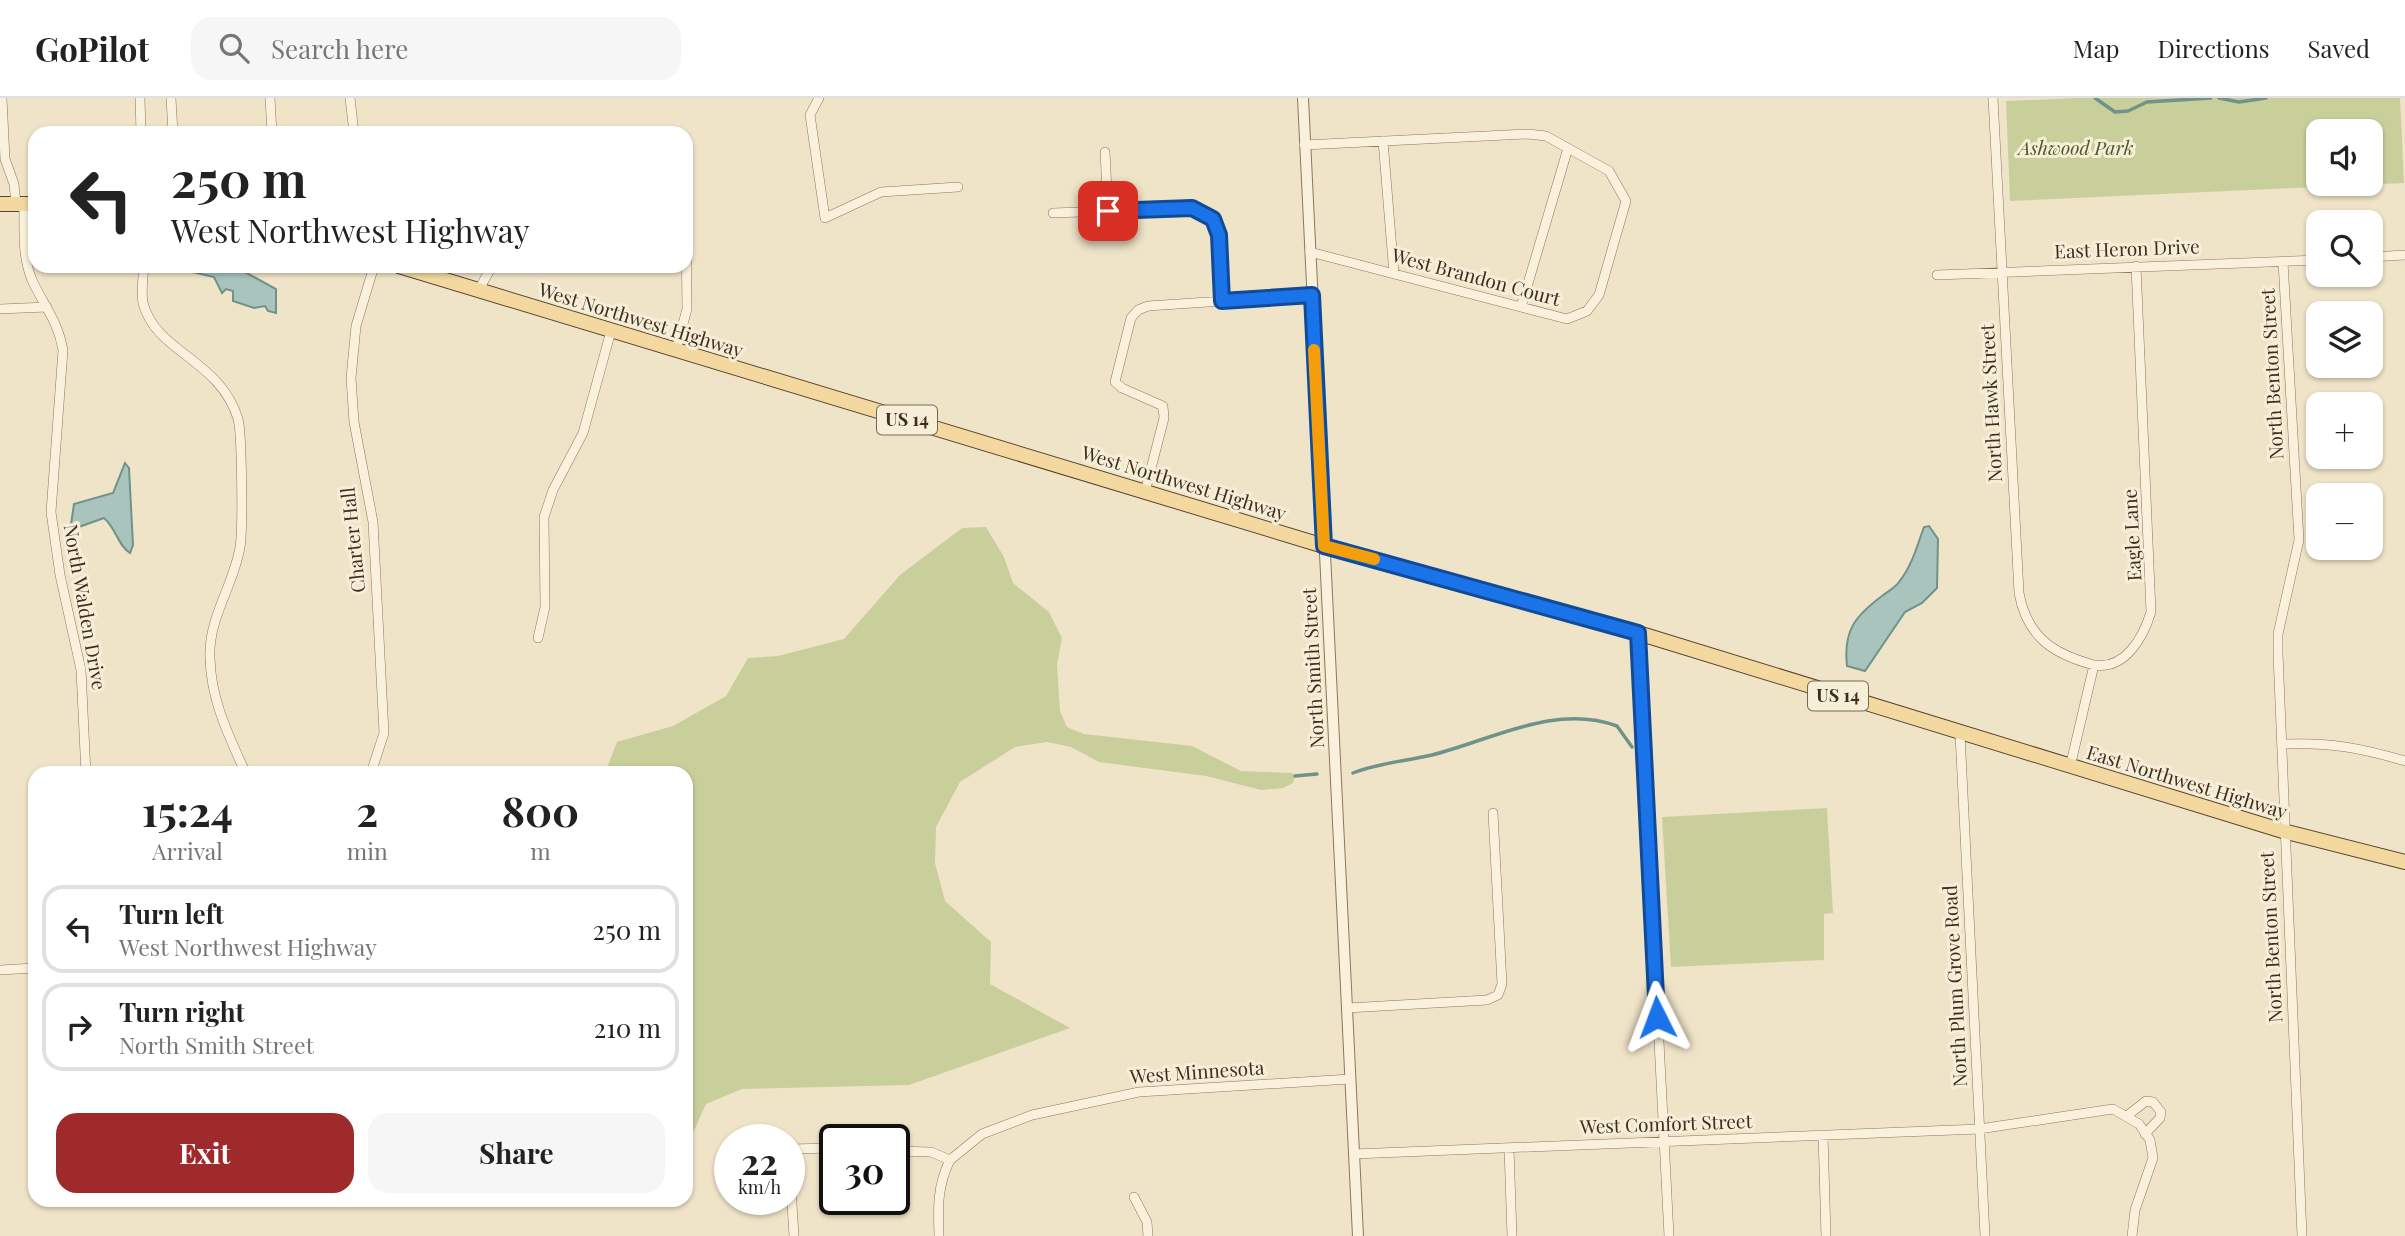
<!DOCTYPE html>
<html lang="en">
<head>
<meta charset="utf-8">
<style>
  :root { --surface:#fff; --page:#f6f6f6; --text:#222; --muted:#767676; --line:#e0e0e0; --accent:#9e2a2b }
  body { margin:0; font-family:"Playfair Display",serif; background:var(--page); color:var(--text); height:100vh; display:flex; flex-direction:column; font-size:26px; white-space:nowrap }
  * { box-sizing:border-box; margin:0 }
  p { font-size:23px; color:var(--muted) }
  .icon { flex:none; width:38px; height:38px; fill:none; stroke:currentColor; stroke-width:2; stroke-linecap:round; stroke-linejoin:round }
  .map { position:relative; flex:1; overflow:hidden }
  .side { position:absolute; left:28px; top:668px; width:665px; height:441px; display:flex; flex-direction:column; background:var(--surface); border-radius:21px; box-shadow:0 2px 5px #0004 }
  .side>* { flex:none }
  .hud { position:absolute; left:28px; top:28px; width:665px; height:147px; border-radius:21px; box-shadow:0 2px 5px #0004; background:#fff; color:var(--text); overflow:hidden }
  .tools { position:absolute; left:2306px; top:21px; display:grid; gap:14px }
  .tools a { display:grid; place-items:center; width:77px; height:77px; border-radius:14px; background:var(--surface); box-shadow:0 2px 5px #0004; font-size:35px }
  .speed { position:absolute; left:714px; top:1026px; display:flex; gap:14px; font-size:35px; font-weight:700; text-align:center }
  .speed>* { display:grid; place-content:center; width:91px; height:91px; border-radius:50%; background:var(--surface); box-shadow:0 2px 5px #0004; line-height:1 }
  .speed small { font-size:18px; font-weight:400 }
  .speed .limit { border:4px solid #111; border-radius:10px; background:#fff; color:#111 }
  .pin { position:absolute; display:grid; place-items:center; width:60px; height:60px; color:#fff; margin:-30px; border-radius:14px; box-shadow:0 4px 10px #0006 }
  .me { position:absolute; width:77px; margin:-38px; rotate:357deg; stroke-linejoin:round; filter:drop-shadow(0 0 5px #0008) }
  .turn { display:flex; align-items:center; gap:24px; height:147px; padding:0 28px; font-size:32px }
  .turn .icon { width:91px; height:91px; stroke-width:2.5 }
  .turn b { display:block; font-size:49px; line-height:60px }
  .eta { display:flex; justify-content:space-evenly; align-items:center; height:119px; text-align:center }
  .eta b { font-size:42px; font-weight:700; line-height:49px }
  .button { display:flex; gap:14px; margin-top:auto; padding:14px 28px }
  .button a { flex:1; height:80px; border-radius:21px; background:var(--accent); color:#fff; font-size:28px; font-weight:700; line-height:80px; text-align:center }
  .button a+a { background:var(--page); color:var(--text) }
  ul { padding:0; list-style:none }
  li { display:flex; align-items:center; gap:21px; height:88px; margin:0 14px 10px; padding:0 14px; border:4px solid var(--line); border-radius:21px }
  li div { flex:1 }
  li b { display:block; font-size:26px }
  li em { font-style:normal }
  header { display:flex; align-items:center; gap:42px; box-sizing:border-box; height:98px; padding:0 35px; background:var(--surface); border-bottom:2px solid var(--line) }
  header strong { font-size:33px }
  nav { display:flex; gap:38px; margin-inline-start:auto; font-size:24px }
  .search { width:490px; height:63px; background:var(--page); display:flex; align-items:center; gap:18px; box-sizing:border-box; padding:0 24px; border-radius:21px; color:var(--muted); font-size:26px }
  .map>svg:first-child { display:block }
  .green { fill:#c9cf9b; fill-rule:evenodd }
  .water { fill:#a9c4bc; stroke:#6f938a; stroke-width:2 }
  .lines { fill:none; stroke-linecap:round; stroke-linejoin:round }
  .stream { stroke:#6f938a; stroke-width:3.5 }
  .minor-casing { stroke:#8d765c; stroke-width:10 }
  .tertiary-casing { stroke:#8d765c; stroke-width:12 }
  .primary-casing { stroke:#5b4430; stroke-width:16 }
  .minor { stroke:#faf1dc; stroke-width:9 }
  .tertiary { stroke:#faf1dc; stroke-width:10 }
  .primary { stroke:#f3d9a0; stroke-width:14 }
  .route-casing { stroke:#114b97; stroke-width:18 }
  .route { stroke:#1a73e8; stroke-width:12 }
  .slow { stroke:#f59e0b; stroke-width:12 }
  .labels { text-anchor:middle; stroke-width:6; stroke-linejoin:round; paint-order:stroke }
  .shield { fill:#f7eed8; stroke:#756857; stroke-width:2 }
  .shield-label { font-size:18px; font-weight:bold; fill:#3d2e20 }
  .park-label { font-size:19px; font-style:italic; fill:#4d5a26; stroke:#f7eed8 }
  .street-label { font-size:19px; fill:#3d2e20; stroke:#f7eed8 }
</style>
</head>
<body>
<header>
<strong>GoPilot</strong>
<div class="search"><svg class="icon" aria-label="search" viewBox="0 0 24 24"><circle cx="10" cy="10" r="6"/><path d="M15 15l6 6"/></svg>Search here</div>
<nav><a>Map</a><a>Directions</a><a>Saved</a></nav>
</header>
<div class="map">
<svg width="2405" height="1138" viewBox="0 0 2405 1138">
  <rect width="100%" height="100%" fill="#f0e4c8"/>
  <path class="green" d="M2076,0h324l4,85 -394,18 -4,-100zM2319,33h52v53h-52z
    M986,429l18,30 9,26 36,29 13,26 -5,27 3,46 7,16 17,7 108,12 49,25 51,2 3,3 -2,7 -10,5 -22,2 -55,-14 -107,-14 -28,-15 -24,-5 -32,5 -55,35 -24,45 -1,36 10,38 46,41 -1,42 80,44 -161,57 -167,4 -36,15 -14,31 -6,-4v-357l-81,-1 12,-31 56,-16 53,-30 22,-38 30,-2 66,-17 56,-64 62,-47z
    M1827,710l6,105 -9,1v46l-153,7 -9,-150z"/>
  <path class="water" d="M189,169l54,4 33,18v24l-8,-2 -3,-5 -11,2 -21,-7v-10l-7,-2 -4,4 -8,-16 -26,-6z
    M125,365l4,5 4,77 -3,8c-12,-7 -14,-25 -26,-35l-28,10 -5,-4 3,-20 39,-11z
    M1929,428l9,13 -1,49 -15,15 -17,9 -40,59 -18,-5c-4,-35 8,-50 35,-70 6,-5 13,-8 17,-14 13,-16 18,-36 25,-55z"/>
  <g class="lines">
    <path class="stream" d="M2095,0l20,14 13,-1 19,-9 64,-4
      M2219,0l20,4 27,-4
      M1353,675c25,-10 53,-12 79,-18 60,-15 123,-52 185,-29l15,21
      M1295,678l22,-2"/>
    <defs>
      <path id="minor" d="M2,0l3,61 9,25 2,20
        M140,0l1,35
        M171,0l2,35
        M270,0l2,35
        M350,0l4,35
        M819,0l-9,17 15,103 56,-26 77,-5
        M1993,0l26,495c8,44 34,61 75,72
        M1383,43l11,133
        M1304,47l224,-11 18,2 63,35 17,30 -27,94 -12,16 -20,8 -257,-67
        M1105,54l3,59
        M24,106c0,25 -2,52 8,76 12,26 26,41 31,70l-12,162 9,63 21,95 5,104
        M1053,115l139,-5c7,2 15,5 20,10 12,14 9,63 10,83
        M2371,159l34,-2
        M2283,164l16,278 -21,94v20l24,582
        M144,168c-1,11 -3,26 -1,37 13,50 77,56 95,116 4,14 5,112 2,128 -6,38 -32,71 -30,111 1,43 19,78 36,116
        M1937,177l382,-15
        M478,193l14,-25
        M1521,209l47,-159
        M0,211l47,-2
        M676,252l11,-41 -1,-82
        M1145,394l19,-74 -1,-12 -41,-18 -7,-6 16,-64 7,-8 10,-4 164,-11
        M1638,535l31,603
        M538,540l7,-31 -1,-90 9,-27 30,-57 28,-102
        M1960,636l25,502
        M2283,646c46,-2 78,4 122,17
        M2070,669l24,-102c31,5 49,-27 57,-53l-15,-346
        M363,676l9,-4 12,-37 -11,-211 -19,-100 -3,-44 5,-52 18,-60
        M0,872l35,-2
        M1347,910l140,-8 11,-5 4,-11 -9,-171
        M2128,1017l18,-14 7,1 8,10 -1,6 -15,16
        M1823,1037l3,101
        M1509,1050l3,88
        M789,1051l46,-1
        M894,1053l37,1 19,8 32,-26 50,-19 107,-23 211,-13
        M1354,1056l625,-25 134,-20 26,15 11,16 3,18 -18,52 -3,26
        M789,1059l5,79
        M1134,1099l13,25 1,14
        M939,1138c-1,-28 -2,-50 11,-76"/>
      <path id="tertiary" d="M1303,0l55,1138"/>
      <path id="primary" d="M0,106h35
        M399,168l925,280 314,87 645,198 122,31"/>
    </defs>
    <use href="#minor" class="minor-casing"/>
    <use href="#tertiary" class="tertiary-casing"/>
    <use href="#primary" class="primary-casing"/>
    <use href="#minor" class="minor"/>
    <use href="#tertiary" class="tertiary"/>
    <use href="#primary" class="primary"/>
  </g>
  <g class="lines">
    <defs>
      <path id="route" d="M1108,113l84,-3 21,11 6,16 3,66 90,-6 12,251 314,87 19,384"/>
    </defs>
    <use href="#route" class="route-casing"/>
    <use href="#route" class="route"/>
    <path class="slow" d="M1314,252l10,196 50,13"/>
  </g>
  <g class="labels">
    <g class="shield">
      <rect x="877" y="307.5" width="60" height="29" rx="5"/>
      <rect x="1808" y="583.5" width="60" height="29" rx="5"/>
    </g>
    <g class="shield-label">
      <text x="907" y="328">US 14</text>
      <text x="1838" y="604">US 14</text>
    </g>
    <g class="park-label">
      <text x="2076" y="57">Ashwood Park</text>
    </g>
    <g class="street-label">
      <text transform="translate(2127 151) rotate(-2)" y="7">East Heron Drive</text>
      <text transform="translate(1476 179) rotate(15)" y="7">West Brandon Court</text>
      <text transform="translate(641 222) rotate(17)" y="7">West Northwest Highway</text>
      <text transform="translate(2272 276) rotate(-93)" y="7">North Benton Street</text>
      <text transform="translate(1991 305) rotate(-93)" y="7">North Hawk Street</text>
      <text transform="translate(1184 385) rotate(17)" y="7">West Northwest Highway</text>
      <text transform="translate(2132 437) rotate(-93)" y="7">Eagle Lane</text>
      <text transform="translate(353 442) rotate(-96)" y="7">Charter Hall</text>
      <text transform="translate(85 509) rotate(80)" y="7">North Walden Drive</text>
      <text transform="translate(1313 570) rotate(-93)" y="7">North Smith Street</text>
      <text transform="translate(2187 684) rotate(17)" y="7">East Northwest Highway</text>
      <text transform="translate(2271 839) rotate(-93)" y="7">North Benton Street</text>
      <text transform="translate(1955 888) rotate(-93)" y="7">North Plum Grove Road</text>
      <text transform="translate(1197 974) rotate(-4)" y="7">West Minnesota</text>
      <text transform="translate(1666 1026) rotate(-2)" y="7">West Comfort Street</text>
    </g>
  </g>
</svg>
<div class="tools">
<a><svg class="icon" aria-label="sound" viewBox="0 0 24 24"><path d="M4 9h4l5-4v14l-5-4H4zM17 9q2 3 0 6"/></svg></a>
<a><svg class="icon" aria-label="search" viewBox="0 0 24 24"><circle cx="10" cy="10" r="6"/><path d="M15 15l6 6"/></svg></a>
<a><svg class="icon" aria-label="layers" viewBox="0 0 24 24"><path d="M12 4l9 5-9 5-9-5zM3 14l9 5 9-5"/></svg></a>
<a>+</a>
<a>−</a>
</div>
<div class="speed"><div>22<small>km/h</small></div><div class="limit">30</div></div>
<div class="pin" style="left:1108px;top:113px;background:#d93025"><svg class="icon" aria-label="arrive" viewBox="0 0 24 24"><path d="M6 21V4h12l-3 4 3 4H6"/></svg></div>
<svg class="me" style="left:1657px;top:919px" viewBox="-20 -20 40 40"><path d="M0-17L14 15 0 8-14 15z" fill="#1a73e8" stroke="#fff" stroke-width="4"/></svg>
<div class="hud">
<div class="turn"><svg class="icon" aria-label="left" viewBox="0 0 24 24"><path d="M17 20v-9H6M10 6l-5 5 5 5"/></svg><div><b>250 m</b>West Northwest Highway</div></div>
</div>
<section class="side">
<div class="eta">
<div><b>15:24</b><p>Arrival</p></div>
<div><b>2</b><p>min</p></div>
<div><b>800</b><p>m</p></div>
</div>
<ul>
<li><svg class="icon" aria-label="left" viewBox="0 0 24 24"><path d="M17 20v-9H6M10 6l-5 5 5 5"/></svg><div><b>Turn left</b><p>West Northwest Highway</p></div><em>250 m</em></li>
<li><svg class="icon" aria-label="right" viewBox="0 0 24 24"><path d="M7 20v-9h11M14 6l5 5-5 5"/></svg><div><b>Turn right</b><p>North Smith Street</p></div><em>210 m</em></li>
</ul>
<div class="button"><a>Exit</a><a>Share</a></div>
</section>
</div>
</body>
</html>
